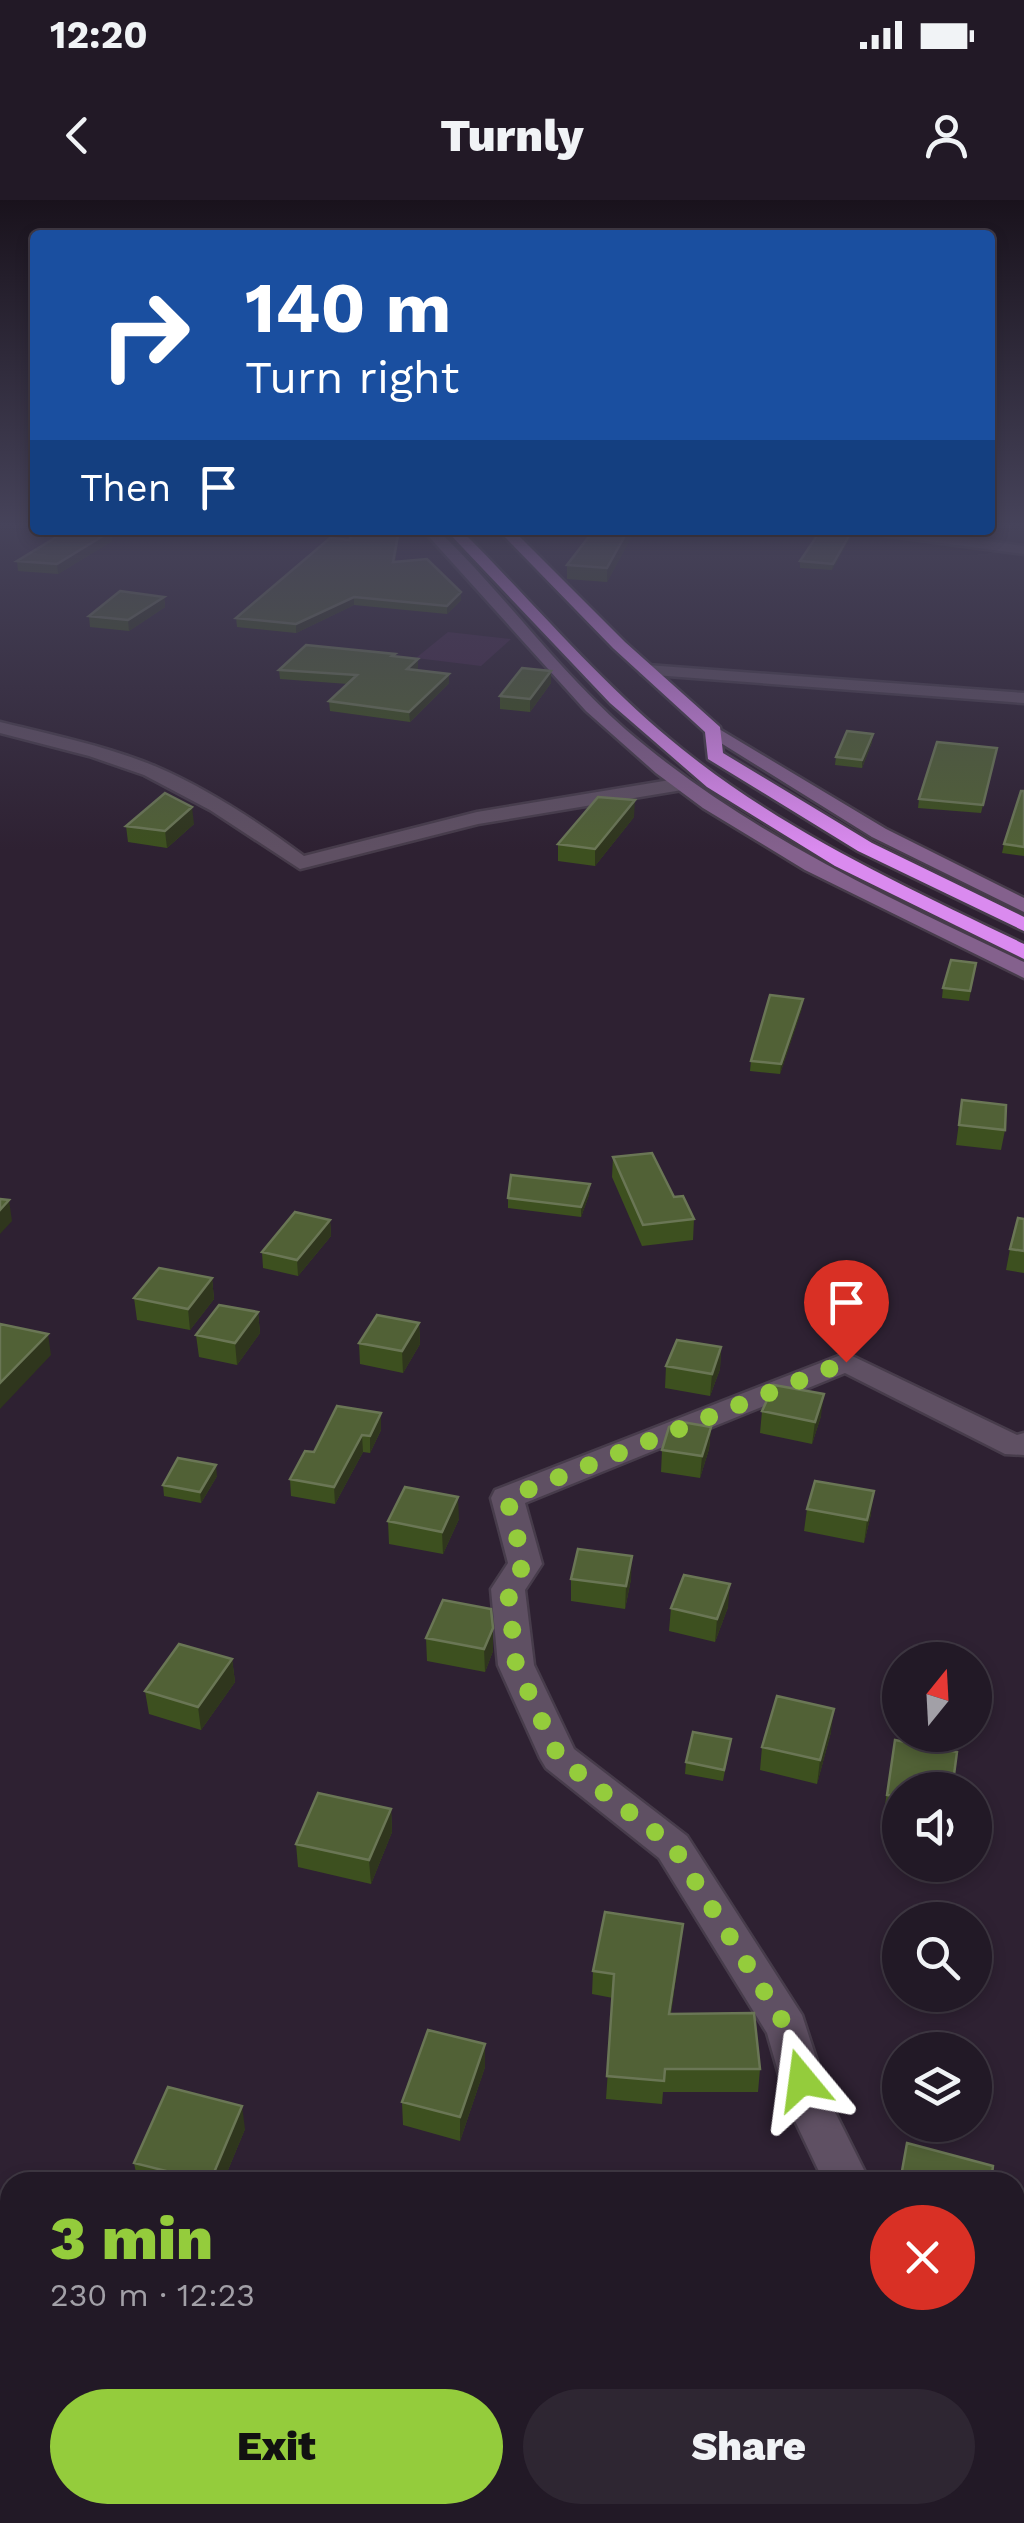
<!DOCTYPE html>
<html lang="en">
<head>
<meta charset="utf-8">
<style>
  :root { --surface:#221926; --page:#2e2632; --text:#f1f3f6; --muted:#a2a0a7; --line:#3f3843; --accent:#94cc3c }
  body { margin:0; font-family:"Work Sans",sans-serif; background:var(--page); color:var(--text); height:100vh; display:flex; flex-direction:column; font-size:38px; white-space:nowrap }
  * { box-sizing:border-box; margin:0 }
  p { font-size:32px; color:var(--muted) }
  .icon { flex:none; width:55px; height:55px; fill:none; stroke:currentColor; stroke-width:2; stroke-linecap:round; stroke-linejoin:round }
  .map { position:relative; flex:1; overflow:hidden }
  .drawer { position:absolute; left:0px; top:1972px; width:1025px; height:352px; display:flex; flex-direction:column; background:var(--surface); border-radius:30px 30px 0 0; box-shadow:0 5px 15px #0003,0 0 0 2px var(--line) }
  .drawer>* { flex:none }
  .hud { position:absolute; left:30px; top:30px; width:965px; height:305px; border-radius:10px; box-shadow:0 5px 15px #0003,0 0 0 2px var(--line); background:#1a4fa0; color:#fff; overflow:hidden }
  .needle { width:65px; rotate:18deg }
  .tools { position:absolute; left:882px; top:1442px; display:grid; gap:20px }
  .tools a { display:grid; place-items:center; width:110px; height:110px; border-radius:50%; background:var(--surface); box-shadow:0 5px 15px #0003,0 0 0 2px var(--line); font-size:50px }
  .pin { position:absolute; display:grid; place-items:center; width:85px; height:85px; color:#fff; margin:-102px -42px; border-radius:50% 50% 50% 0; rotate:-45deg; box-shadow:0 0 10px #0007 }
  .pin .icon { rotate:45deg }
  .me { position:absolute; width:110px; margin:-55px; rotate:344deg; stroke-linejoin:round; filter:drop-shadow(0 0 8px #0008) }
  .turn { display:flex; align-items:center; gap:35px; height:210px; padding:0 50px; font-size:45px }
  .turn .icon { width:130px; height:130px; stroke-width:2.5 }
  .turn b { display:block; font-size:70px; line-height:85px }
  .then { display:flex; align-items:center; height:95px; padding:0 50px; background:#0003; gap:20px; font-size:38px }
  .round { display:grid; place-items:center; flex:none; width:105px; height:105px; border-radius:52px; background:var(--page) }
  .headline { display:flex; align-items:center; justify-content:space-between; height:170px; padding:0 50px }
  h1 { font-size:60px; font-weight:800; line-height:75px; color:var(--accent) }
  .primary-button { display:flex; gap:20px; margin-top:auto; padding:20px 50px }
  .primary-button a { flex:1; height:115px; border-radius:60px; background:var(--accent); color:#111; font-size:40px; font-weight:800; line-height:115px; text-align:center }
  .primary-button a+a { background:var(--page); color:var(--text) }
  .status { display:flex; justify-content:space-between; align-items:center; height:70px; padding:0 50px; background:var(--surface); direction:ltr }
  .status svg { height:28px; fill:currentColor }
  header { display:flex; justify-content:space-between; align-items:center; height:130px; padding:0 50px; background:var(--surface); font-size:45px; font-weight:800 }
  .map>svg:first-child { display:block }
  .green { fill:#422948 }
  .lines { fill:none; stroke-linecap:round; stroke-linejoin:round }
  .street-casing { stroke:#473c4b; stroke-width:5 }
  .secondary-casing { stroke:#473c4b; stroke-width:5 }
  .highway-casing { stroke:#473c4b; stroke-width:5 }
  .street { fill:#5f5063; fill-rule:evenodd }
  .secondary { fill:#84618d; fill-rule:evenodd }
  .highway { fill:#da8aef; fill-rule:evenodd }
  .wall { fill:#3d501f }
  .shaded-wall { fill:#2f361d }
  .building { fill:#516136; stroke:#6a7655; stroke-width:2.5 }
  .route { stroke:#94cc3c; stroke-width:18; stroke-dasharray:0 32.4 }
</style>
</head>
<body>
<div class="status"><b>12:20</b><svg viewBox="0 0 49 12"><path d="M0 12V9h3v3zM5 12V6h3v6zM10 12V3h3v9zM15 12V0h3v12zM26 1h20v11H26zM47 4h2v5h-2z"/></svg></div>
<header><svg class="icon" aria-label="back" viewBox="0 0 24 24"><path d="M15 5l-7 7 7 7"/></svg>Turnly<svg class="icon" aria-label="person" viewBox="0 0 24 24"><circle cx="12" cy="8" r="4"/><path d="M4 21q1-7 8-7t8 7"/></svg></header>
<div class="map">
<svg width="1024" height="2323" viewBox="0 0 1024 2323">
  <rect width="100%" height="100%" fill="#2e2132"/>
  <path class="green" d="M448,432l63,7 -30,27 -65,-8z"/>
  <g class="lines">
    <defs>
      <path id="street" d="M826,330h34c-7,7 -27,7 -34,0z
        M868,330h38l118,16v8l-149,-20z
        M647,465l377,28v10l-383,-29 -2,-4z
        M0,522c52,13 107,24 157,45 53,23 101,55 147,89l173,-44 205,-34 9,6 -9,6 -204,34 -178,45 -90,-59 -66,-35 -55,-19 -89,-23z
        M846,1153l171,82 7,-2v22l-19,-1 -160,-81 -320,130 17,61 -17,26 9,75 40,84 113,87 115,179 29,89 39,78h-46l-36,-76 -21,-73 -108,-175 -113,-90 -6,-10 -42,-93 -7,-76 17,-26 -17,-65 4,-8z
        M916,2315h52l2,8h-52z"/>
      <path id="secondary" d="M423,330h15c65,63 119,139 187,199 118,102 259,167 399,233v16l-219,-108 -102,-62 -47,-35 -70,-62z
        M714,526l172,103 138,69v14l-152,-75 -164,-102v-8z"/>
      <path id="highway" d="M446,330h15c73,73 140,154 221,219 103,83 224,138 342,195v15l-189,-93 -128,-79 -97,-84z
        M498,330h15l112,112 95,85 3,26 149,90 152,74v14l-166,-80 -150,-92 -3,-27 -92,-84z"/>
    </defs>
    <use href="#street" class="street-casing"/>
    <use href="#secondary" class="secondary-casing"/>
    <use href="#highway" class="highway-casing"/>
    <use href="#street" class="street"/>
    <use href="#secondary" class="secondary"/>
    <use href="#highway" class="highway"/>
  </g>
  <path class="wall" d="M990,325h3l-1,8 -29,-1v-2h27z
    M352,330h48l-5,32 66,30v8l-14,14 -93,-9 -58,28 -59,-6 -1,-9 114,-78z
    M543,330h92l-28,52 -40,-3v-14l24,-32z
    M111,331l1,10 -54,33 -40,-3 -1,-10z
    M833,331l18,1 -1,6 -18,32 -32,-2v-7z
    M164,397l1,10 -36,24 -39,-4 -1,-11z
    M395,457l23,2v9l-2,2 33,13 -39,39 -80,-11 -1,-10 19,-17 -68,-5 -1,-9z
    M551,483l-21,29 -30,-3v-13z
    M872,542l-10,26 -27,-3 1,-8z
    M995,556l-14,57 -63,-5 1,-9z
    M1024,591v65l-22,-3 2,-9z
    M634,617l-39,49 -37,-5v-17z
    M194,624l-27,24 -39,-6 -2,-16z
    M976,763l-7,38 -27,-3 1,-10z
    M802,808l-22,66 -30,-3 1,-10z
    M962,900l43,30 -4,20 -45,-5z
    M613,957l61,40 20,22 -1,21 -51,6 -30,-69z
    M590,984l-1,11 -8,22 -73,-9v-10z
    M1024,1019v54l-18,-3 4,-21z
    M330,1020l1,16 -33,40 -35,-8 -1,-16z
    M212,1078l2,21 -24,31 -53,-10 -3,-22z
    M258,1112l2,21 -23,32 -38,-8 -3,-22z
    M419,1123l1,21 -17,29 -43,-9 -1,-21z
    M721,1147l-1,22 -10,27 -45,-8 1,-22z
    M762,1211l59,5 -9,28 -52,-11z
    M381,1213v17l-11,23 -7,-1 -28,52 -44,-8 -1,-17 24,-27z
    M711,1227l-2,22 -9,29 -39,-6 1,-22z
    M217,1276l-16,27 -37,-7 -1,-11z
    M807,1309l64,5 -7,29 -60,-12z
    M459,1319l-16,35 -54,-10 -1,-23z
    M571,1379h60l-6,30 -54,-8z
    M728,1407l-13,35 -46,-11 2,-23z
    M426,1438l67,13 -8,21 -58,-11z
    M232,1459l3,23 -34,48 -52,-16 -4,-23z
    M831,1532l-14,52 -57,-14 2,-23z
    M731,1539l-8,42 -38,-7 1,-12z
    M895,1540l5,50v31l-17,-3z
    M391,1609l1,23 -21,52 -73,-17 -2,-23z
    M683,1724l-12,90 89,55 -2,23h-95l-1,12 -56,-5 7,-101 -21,-4 1,-23z
    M485,1844v23l-25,74 -57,-16 -1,-23z
    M245,1929l-22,53h-85l-4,-19z"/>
  <path class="shaded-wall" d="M628,330h7l-28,52v-14z
    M111,331l1,10 -54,33 -1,-10z
    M851,332l-1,6 -18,32 1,-6z
    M461,392v8l-14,14v-8z
    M164,397l1,10 -36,24 -1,-11z
    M354,397v8l-58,28v-9z
    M418,459v9l-11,11v-10z
    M551,471v12l-21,29v-13z
    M449,474v9l-39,39 -1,-10z
    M873,534l-1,8 -10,26v-8z
    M635,600l-1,17 -39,49v-17z
    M192,607l2,17 -27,24 -2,-17z
    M803,799l-1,9 -22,66 1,-10z
    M590,984l-1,11 -8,22v-10z
    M9,1000l3,21 -12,13v-24z
    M330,1020l1,16 -33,40 -1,-16z
    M212,1078l2,21 -24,31 -2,-21z
    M258,1112l2,21 -23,32 -2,-22z
    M419,1123l1,21 -17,29 -1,-22z
    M48,1134l3,21 -51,54v-26z
    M721,1147l-1,22 -10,27 2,-22z
    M824,1194l-3,22 -9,28 3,-22z
    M381,1213v17l-11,23v-17z
    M711,1227l-2,22 -9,29 2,-22z
    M362,1235l1,17 -28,52 -1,-17z
    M216,1265l1,11 -16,27 -1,-11z
    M874,1291l-3,23 -7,29 3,-23z
    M458,1297l1,22 -16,35 -1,-22z
    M632,1356l-1,23 -6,30 1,-23z
    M730,1384l-2,23 -13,35 2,-23z
    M493,1428v23l-8,21 -1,-23z
    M232,1459l3,23 -34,48 -3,-23z
    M834,1509l-3,23 -14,52 3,-24z
    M391,1609l1,23 -21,52 -2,-24z
    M683,1724l-2,23 -14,90 2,-23z
    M485,1844v23l-25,74v-24z
    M242,1906l3,23 -22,53h-13z"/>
  <path class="building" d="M68,330l43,1 -54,33 -40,-3z
    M352,330h47l-6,32 34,-3 34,33 -14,14 -93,-9 -58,27 -60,-6 94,-80 20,2z
    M594,330h34l-21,38 -40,-3z
    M821,330l30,2 -18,32 -33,-3z
    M120,391l44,6 -36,23 -39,-4z
    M306,445l89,9 -3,2 26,3 -11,10 42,5 -40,38 -80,-11 28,-26 -78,-5z
    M522,468l29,3 -21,28 -30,-3z
    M847,531l26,3 -11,26 -26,-3z
    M937,542l60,6 -14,57 -64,-6z
    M1021,591h3v56l-20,-3z
    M165,593l27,14 -27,24 -39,-5z
    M598,597l37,3 -40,49 -37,-5z
    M951,760l25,3 -6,28 -27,-3z
    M770,795l33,4 -22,65 -30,-3z
    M962,900l44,5 -1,25 -46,-5z
    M652,953l22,44 9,-1 11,23 -51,6 -30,-68z
    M511,975l79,9 -9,23 -73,-9z
    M0,999l9,1 -9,10z
    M295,1012l35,8 -33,40 -35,-8z
    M1018,1018l6,1v32l-14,-2z
    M159,1068l53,10 -24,31 -54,-11z
    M219,1105l39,7 -23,31 -39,-8z
    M377,1115l42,8 -17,28 -43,-8z
    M0,1124l48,10 -48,49z
    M677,1140l44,7 -9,27 -46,-8z
    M774,1185l50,9 -9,28 -53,-11z
    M337,1206l44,7 -11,23 -8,-1 -28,52 -44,-8 15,-28 9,1z
    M682,1222l29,5 -9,29 -40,-6 7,-23z
    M178,1258l38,7 -16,27 -37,-7z
    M815,1281l59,10 -7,29 -60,-11z
    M405,1287l53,10 -16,35 -54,-11z
    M578,1349l54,7 -6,30 -55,-7z
    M684,1375l46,9 -13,35 -46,-11z
    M443,1400l48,9 2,19 -9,21 -58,-11z
    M179,1444l53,15 -34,48 -53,-16z
    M777,1496l57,13 -14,51 -58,-13z
    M693,1532l38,7 -7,31 -38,-8z
    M895,1540l62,12 -5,38h-52v7l-13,-2z
    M318,1593l73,16 -22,51 -73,-16z
    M605,1712l78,12 -14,90 85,-1 6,56h-95l-1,12 -57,-5 7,-102 -21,-3z
    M428,1830l57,14 -25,73 -58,-15z
    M168,1887l74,19 -32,76 -76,-19z
    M907,1943l86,23 -2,16h-91z"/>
  <linearGradient id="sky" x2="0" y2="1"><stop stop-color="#19121c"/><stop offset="0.5" stop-color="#46435a"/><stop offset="1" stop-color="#46435a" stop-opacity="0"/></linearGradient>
  <rect width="1024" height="650" fill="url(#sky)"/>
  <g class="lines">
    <path class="route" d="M802,1880l-15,-52 -114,-182 -114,-88 -43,-93 -8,-75 16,-26 -17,-66 339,-136"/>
  </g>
</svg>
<div class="tools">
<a><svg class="needle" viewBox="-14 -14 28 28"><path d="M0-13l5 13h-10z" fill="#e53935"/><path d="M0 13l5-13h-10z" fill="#a2a0a7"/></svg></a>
<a><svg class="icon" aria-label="sound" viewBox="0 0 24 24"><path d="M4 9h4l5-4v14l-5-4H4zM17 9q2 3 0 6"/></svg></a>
<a><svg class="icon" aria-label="search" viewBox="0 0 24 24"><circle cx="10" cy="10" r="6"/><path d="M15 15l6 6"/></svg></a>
<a><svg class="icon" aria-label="layers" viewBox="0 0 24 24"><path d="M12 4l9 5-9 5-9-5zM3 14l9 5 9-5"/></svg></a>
</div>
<div class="pin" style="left:846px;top:1162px;background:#d93025"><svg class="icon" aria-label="arrive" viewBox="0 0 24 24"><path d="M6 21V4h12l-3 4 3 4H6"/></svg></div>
<svg class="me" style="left:802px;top:1880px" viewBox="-20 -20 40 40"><path d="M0-17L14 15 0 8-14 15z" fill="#94cc3c" stroke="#fff" stroke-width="4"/></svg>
<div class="hud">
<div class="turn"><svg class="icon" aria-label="right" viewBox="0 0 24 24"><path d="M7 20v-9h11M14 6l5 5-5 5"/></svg><div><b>140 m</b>Turn right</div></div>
<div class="then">Then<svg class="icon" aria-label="arrive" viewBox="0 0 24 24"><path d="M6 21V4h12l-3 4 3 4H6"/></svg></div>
</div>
<section class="drawer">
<div class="headline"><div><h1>3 min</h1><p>230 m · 12:23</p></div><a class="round" style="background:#d93025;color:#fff"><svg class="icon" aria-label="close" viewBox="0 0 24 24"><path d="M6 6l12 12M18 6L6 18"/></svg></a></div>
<div class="primary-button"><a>Exit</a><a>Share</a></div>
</section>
</div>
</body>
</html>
